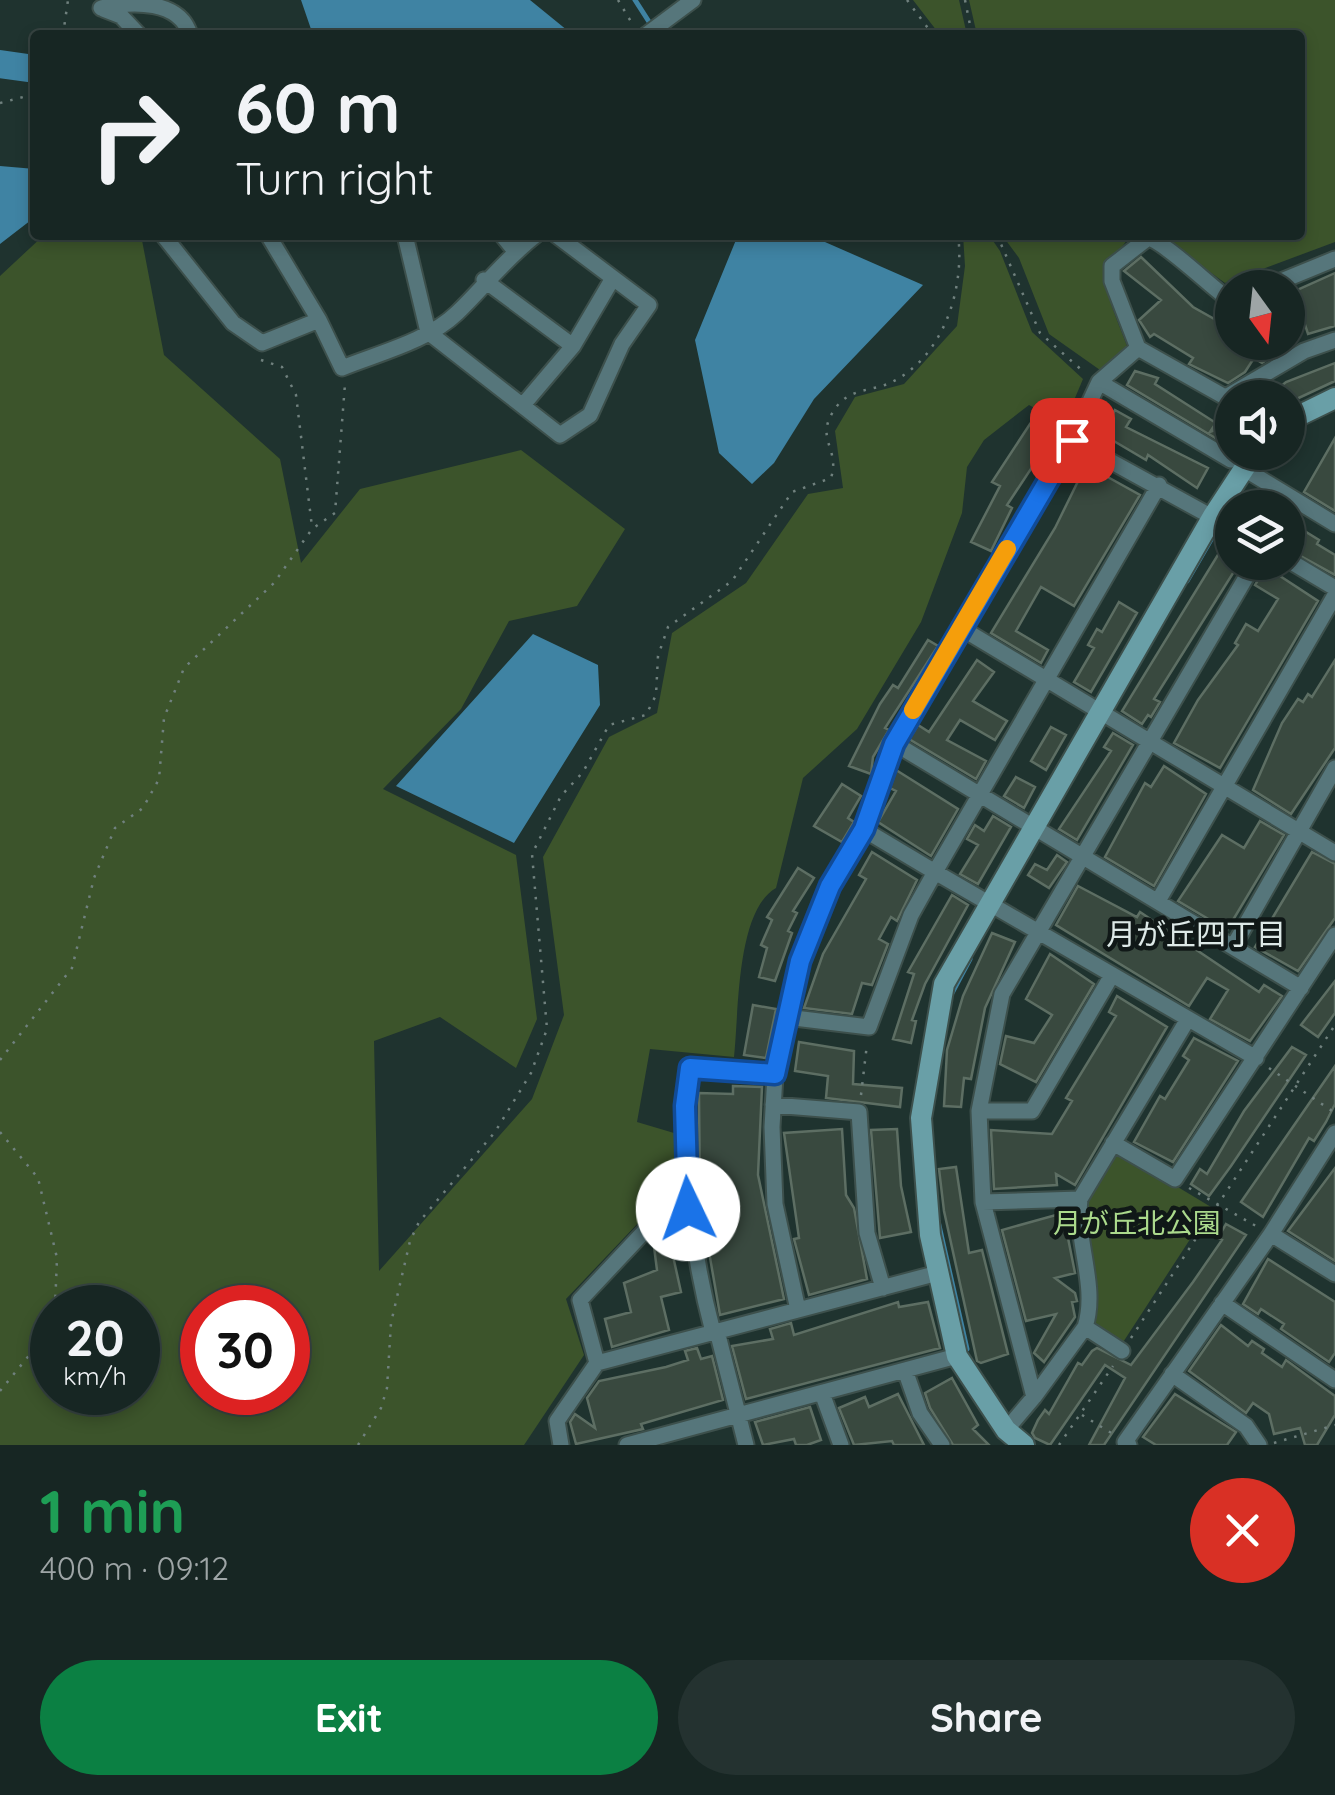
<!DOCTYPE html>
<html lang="en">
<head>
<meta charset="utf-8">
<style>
  :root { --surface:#172623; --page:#243230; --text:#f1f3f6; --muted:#9ea5a6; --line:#364341; --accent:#0b8043 }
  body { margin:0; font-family:Quicksand,"Noto Sans JP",sans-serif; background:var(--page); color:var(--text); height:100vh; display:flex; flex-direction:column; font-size:38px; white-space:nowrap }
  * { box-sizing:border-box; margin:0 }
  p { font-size:32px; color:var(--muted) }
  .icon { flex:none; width:55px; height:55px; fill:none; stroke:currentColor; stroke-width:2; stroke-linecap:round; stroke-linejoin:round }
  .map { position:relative; height:1445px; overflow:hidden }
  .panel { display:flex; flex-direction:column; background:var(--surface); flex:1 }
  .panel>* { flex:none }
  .hud { position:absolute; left:30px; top:30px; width:1275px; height:210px; border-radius:10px; box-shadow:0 5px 15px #0003,0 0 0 2px var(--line); background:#172623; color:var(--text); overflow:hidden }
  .needle { width:65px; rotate:165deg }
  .buttons { position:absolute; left:1215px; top:270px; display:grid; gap:20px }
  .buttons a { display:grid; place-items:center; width:90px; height:90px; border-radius:50%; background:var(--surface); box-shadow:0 5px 15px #0003,0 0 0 2px var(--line); font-size:50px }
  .speed { position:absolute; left:30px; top:1285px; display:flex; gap:20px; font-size:50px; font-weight:700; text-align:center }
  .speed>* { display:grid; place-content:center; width:130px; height:130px; border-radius:50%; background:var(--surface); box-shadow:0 5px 15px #0003,0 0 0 2px var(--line); line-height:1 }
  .speed small { font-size:25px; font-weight:400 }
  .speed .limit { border:15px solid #d22; background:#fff; color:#111 }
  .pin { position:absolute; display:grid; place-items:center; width:85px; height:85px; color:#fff; margin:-42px; border-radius:20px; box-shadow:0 5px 15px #0006 }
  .me { position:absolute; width:110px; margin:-55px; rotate:357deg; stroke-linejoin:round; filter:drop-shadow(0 0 8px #0008) }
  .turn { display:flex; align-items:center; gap:35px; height:210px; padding:0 40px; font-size:45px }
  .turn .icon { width:130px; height:130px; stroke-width:2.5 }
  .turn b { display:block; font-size:70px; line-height:85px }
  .round { display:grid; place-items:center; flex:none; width:105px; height:105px; border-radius:52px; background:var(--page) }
  .headline { display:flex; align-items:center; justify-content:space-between; height:170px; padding:0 40px }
  h1 { font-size:60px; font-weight:700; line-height:75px; color:#1e9e55 }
  .cta { display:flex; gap:20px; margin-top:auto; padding:20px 40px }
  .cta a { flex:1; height:115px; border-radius:60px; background:var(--accent); color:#fff; font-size:40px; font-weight:700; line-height:115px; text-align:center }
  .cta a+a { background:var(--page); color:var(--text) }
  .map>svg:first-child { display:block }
  .green { fill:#3c542b; fill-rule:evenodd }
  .water { fill:#3f83a3 }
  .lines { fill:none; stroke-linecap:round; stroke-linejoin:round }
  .stream { stroke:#3f83a3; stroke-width:5 }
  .river { stroke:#3f83a3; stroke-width:28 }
  .building { fill:#39493f; stroke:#5d6e63; stroke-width:2.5 }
  .street-casing { stroke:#3d504c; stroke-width:19 }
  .secondary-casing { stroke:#3d504c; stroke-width:24 }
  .path { stroke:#70817e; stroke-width:2.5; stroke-dasharray:2.5 8; stroke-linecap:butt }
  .street { stroke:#56767b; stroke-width:15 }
  .secondary { stroke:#699fa7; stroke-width:20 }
  .route-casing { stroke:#114b97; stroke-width:25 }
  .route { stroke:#1a73e8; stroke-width:18 }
  .slow { stroke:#f59e0b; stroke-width:18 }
  .labels { text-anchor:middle; stroke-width:9; stroke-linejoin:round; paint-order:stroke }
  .park-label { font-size:28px; fill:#abda8c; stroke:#101817 }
  .neighbourhood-label { font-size:30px; fill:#dde9e7; stroke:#101817 }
</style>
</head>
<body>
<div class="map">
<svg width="1335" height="1445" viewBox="0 0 1335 1445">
  <rect width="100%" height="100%" fill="#1f332f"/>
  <path class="green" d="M913,0h46l8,35h-27z
    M969,0h366v242l-110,41 -66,-48h141v-200h-323z
    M44,235h97l23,120 116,104 21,104 59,-74 161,-39 104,79 -48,77 -68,15 -48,88 -78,80 133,66 21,164 -21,49 -76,-51 -66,24 5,230 153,-172 32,-84 -21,-158 66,-120 48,-24 15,-80 74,-50 62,-89 35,-6 -8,-57 20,-34 49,-13 53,-58 8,-60 -2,-31h26l11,16 32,81 51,47 -19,45 -35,-19 -45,35 -17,27 -5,46 -41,109 -64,107 -54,49 -27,110c-40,23 -37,124 -42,169l-84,-8 -13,73 37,11 4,48 -112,118 18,56 -60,90h-524v-1169zM52,1308h86v84h-86zM202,1308h86v84h-86z
    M1002,235h129c-37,46 -22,62 -3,113l-28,22 -51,-36 -30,-76z
    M1123,1154l88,53 -93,143 -33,-23 2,-127 23,-42z"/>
  <path class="water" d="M301,0h229l43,35h-260z
    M0,166l35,3v48l-35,27z
    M738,235h71l114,50 -109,114 -40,64 -22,21 -33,-31 -24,-113z
    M533,634l65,31 2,40 -86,138 -118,-57z"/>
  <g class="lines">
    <path class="stream" d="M635,0l18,28
      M1187,581l25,-43
      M952,993l18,-34
      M938,1221l29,128"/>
    <path class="river" d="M0,64l35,5"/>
  </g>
  <path class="building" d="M1141,257l52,50 39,22v13h27l15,9 -5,7 -7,5 -8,-5 -9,14 -17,11 -39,-19 4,-6 -39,-24 -4,3 -11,-17 22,-20 -37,-29z
    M1335,273v53l-27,8 -9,-28 -11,4v-16z
    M1335,363v18l-47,22v-5h-21l19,-16z
    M1135,371l23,7 -3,6 61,39 -6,9 13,-5 9,-15v36l-105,-63z
    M1115,410l16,9 -5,8 82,41 -11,20 -49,-33 -2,5 -44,-26z
    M1030,424l22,13 -45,68 5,3 -21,43 -20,-9 29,-56 -8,-4z
    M1335,438v73l-31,-19z
    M1086,465l54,30 -66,111 -33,-19 -25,44 32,19 -7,13 -50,-30 64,-105z
    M1288,531l13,9 5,-8 13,8 -2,4 18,11v20l-47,-26z
    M1224,545l8,5v12h8l-86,137 6,3 -9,15 -3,-2 -6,9 -20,-13z
    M1266,567l52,34 -98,167 -46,-25 24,-43 40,-55 -3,-2 11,-19 12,7 20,-32 -23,-14z
    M1119,602l18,11 -46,79 -17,-10 20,-34 -6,-3 9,-16 5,3z
    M928,640l10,6 -53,82 4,2 -16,27 -2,17 -22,-8 31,-62 13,-19 5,3z
    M977,660l17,12 -21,29 34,20 -12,19 -35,-20 -13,20 39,21 -10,18 -67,-40 9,-14 11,7z
    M1335,660v88l-44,66 -38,-24 29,-67 16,-24 5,3 5,-8 4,3z
    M1051,727l15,8 -20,35 -15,-9z
    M1113,733l20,12 -56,95 -18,-11 52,-78 -7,-4z
    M1164,766l42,28 -52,92 -49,-29 40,-74 6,4z
    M896,770l62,39 -27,47 -53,-34 18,-31 -6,-3z
    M1016,777l19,10 -11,21 -20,-12z
    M842,784l19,12 -13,22 6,4 -12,20 -28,-16z
    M993,816l18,11 -33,57 -18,-10 18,-29 -11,-6 8,-14 9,6z
    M1260,821l24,14 -57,95 -49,-29 44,-66 22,13z
    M872,852l45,28 -20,41 -6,-4 -12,22 9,5 -16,41 -10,-2 -10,31 -48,-6 19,-54 43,-75 -7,-4z
    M1312,852l23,12v54l-37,53 -43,-24z
    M1057,855l10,7 -18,26 -21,-13 7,-11 12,6z
    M798,868l16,10 -21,33 4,2 -9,18 4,2 -17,48 -16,-4 8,-29 -6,-3 11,-25 -5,-3z
    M1078,886l59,31 3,-5 119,80 5,-7 18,11 -32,45 -40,-22 18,-29 -21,-12 -18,28 -133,-81z
    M952,895l16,10 -43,79 -13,36 4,1 -5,22 -18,-4 21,-65 -6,-2z
    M992,933l23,9 -30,66 -14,71 -7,-1 -3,29 -17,-1 3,-56 16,-54z
    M1050,954l44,30 -58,98 -36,-18 6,-28 28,7 18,-28 -26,-16z
    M1335,981v32l-17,24 -17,-12z
    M1117,996l50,31 -92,158 -19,-11 1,11 -63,4 -3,-59 61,4 20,-33 -6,-3 50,-82 -7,-4z
    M753,1005l23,4 -10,49 -22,-3z
    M1194,1038l44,23 -65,101 -39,-20 26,-46 5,3 24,-39 -6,-4z
    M799,1042l55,9 -1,33 49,4 -2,19 -74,-9 2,-22 -33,-5z
    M1292,1047l14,8 -75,111 -22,30 -18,-12 9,-15 7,5 37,-63z
    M1335,1066v38l-9,18 -12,19 -5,-3 -46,79 -22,-15z
    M733,1086l29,1 -4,88 26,124 -64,16 -20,-115 -1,-103v-4l34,1z
    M842,1129l4,66 8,13 13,71 -58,16 -15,-56 5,-1 -15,-105z
    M897,1129l4,57 10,46 -31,6 -9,-108z
    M956,1167l13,86 13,-3 26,104 -27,9 -4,-2 -33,-150 -5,-42z
    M1335,1168v93l-47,-30z
    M1063,1213l12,60 -20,5 20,15 2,8 -5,1 3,15 -31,45 -10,-9 22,-39 -30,7 -24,-91z
    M1226,1224l20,11 -142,210h-15l36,-67 -20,-13 -55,80 -15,-7 -3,-5 6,-13 7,-10 4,4 29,-51 4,2 10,-14 5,-3 34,17 62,-83 29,-42 -4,-2z
    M680,1233l4,15 -11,8 8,36 -20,5 8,33 -57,17 -7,-28 26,-7 -7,-29 33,-13 -4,-31z
    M1268,1259l67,43v51l-6,9 -48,-33 3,-5 -23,-15 -3,5 -15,-10z
    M898,1302l1,5 29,-5 12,46 -194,51 -14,-53 41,-7 -3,-10 21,-6 3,12z
    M1221,1325l27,21 4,-5 12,8 -2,4 20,14 4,-7 49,36v19l-18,30h-12l-5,-17 -26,6 -5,-20 -16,-11 -7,10 -57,-42z
    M697,1348l4,11 11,-3 11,44 -82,24 2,5 -67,15 -6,-22 5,-8 20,14 -8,-30 12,-17 67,-14 22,-7 -3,-9z
    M952,1378l26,47 -5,4 16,16h-36l-23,-37 -5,-15z
    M898,1394l26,51h-30l-2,-4 -38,4 -15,-37 26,-11 4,10z
    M1175,1394l61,38 -9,13h-71l-13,-8z
    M810,1407l11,33 -14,5h-11l-2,-6 -31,6 -8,-23z"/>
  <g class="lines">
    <defs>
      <path id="street" d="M101,8c32,-7 79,-8 89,27
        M103,9l18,7 18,19
        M646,35l47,-35
        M163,235l70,88 29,20 57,-23 23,48c37,-15 86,-27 115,-55 27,-26 49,-55 79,-78
        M268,235l51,85
        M405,235l23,97 132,103 30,-20 32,-71 27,-39 -93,-70
        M502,235l13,16
        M484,280l89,66
        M1264,288l71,-29
        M1232,302c-20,-14 -68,-61 -84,-64l-36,28v15l26,67 94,53
        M1099,382l132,78
        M1226,397l78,-46 31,-11
        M523,405l50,-59 40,-68
        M1072,440l27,-58 39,-34
        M1251,473l84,51
        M1288,560l47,28
        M961,628l374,225
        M894,743l407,245
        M863,829l72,43 224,-387
        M1158,901l177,-306
        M1233,947l102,-179
        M786,1017l83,10 42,-112 24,-43 321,186
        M773,1105l86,7 8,121 16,55
        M979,1111h53l80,-136
        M1113,1143l62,36 160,-244
        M1080,1199l108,-180
        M983,1202l97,-3c-5,42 18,87 5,128l-51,70
        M1271,1234l64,40
        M1222,1303l113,77
        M798,1310l-23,-106 -3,-77 3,-52 25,-114 30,-75 33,-57 31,-86 178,-303 160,88
        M1085,1327l37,24
        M717,1331l29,114
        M713,1332c-23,-87 -33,-174 -23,-264l85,7
        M597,1363l-17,-63 107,-114
        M905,1370l15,43 22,32
        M1172,1374l74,52 13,19
        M822,1393l19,52
        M1006,1430l28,-33 -51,-195 -4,-91 23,-117 253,-432
        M561,1445l-4,-24 40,-58 341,-90
        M627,1445l330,-89
        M1129,1445l-4,-3 146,-208 64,-101"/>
      <path id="secondary" d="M1288,421l47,-23
        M1024,1445l-18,-15 -49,-74 -27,-121 -9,-117 23,-134 269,-468 42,-64"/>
    </defs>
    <use href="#street" class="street-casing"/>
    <use href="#secondary" class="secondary-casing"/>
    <path class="path" d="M618,0l15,25
      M907,0l26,35
      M965,0l7,35
      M63,35l5,-35
      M0,103l35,-9
      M997,235l43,98 45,40
      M261,360l21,7 14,28 16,132
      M0,1060l72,-92 22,-90 21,-50 28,-20 16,-29 5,-61 20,-50 90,-85 38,-54 23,-16 10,-129
      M1269,1068l66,45
      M861,1095l6,-51
      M0,1132l38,46 19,80 -2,50
      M1189,1188l67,38
      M1131,1338l204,-313
      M0,1391l40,-49 12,-29
      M1082,1415l31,19
      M1274,1443l61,-18
      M358,1445l23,-37 6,-20 4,-65 19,-82 9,-19 76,-90 36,-59 16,-44 -15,-175 29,-58 22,-24 26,-47 37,-10 10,-20 2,-39 10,-29 64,-46 60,-89 39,-14c10,-31 -19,-39 6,-72 14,-18 37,-15 55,-24 52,-26 73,-94 66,-147
      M1059,1445l54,-79"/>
    <use href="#street" class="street"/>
    <use href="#secondary" class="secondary"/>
  </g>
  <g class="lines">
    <defs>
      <path id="route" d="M688,1209l-3,-103 5,-38 85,6 25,-113 30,-75 34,-57 30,-85 178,-304"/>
    </defs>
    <use href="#route" class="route-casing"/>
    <use href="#route" class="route"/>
    <path class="slow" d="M913,710l94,-161"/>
  </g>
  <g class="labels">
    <g class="park-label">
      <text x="1137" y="1233">月が丘北公園</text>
    </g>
    <g class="neighbourhood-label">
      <text x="1196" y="945">月が丘四丁目</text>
    </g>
  </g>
</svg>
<div class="buttons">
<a><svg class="needle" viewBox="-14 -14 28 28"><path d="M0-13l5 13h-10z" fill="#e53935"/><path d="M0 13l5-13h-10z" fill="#9ea5a6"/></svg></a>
<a><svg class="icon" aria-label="sound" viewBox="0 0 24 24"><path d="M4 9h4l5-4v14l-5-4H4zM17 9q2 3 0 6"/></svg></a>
<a><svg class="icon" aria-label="layers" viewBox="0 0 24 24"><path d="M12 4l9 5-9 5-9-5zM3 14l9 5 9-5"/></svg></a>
</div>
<div class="speed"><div>20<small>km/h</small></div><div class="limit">30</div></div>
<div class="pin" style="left:1072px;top:440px;background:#d93025"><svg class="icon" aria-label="arrive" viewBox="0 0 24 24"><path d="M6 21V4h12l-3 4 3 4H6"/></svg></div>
<svg class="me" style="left:688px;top:1209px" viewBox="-20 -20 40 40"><circle r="19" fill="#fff"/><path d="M0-13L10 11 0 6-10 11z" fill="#1a73e8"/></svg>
<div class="hud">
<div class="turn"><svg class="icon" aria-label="right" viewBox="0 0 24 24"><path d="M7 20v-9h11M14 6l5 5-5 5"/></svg><div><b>60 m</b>Turn right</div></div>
</div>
</div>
<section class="panel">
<div class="headline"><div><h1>1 min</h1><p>400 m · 09:12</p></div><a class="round" style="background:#d93025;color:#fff"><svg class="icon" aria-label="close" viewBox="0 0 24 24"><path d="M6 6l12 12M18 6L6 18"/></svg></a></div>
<div class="cta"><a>Exit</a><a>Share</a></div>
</section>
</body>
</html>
